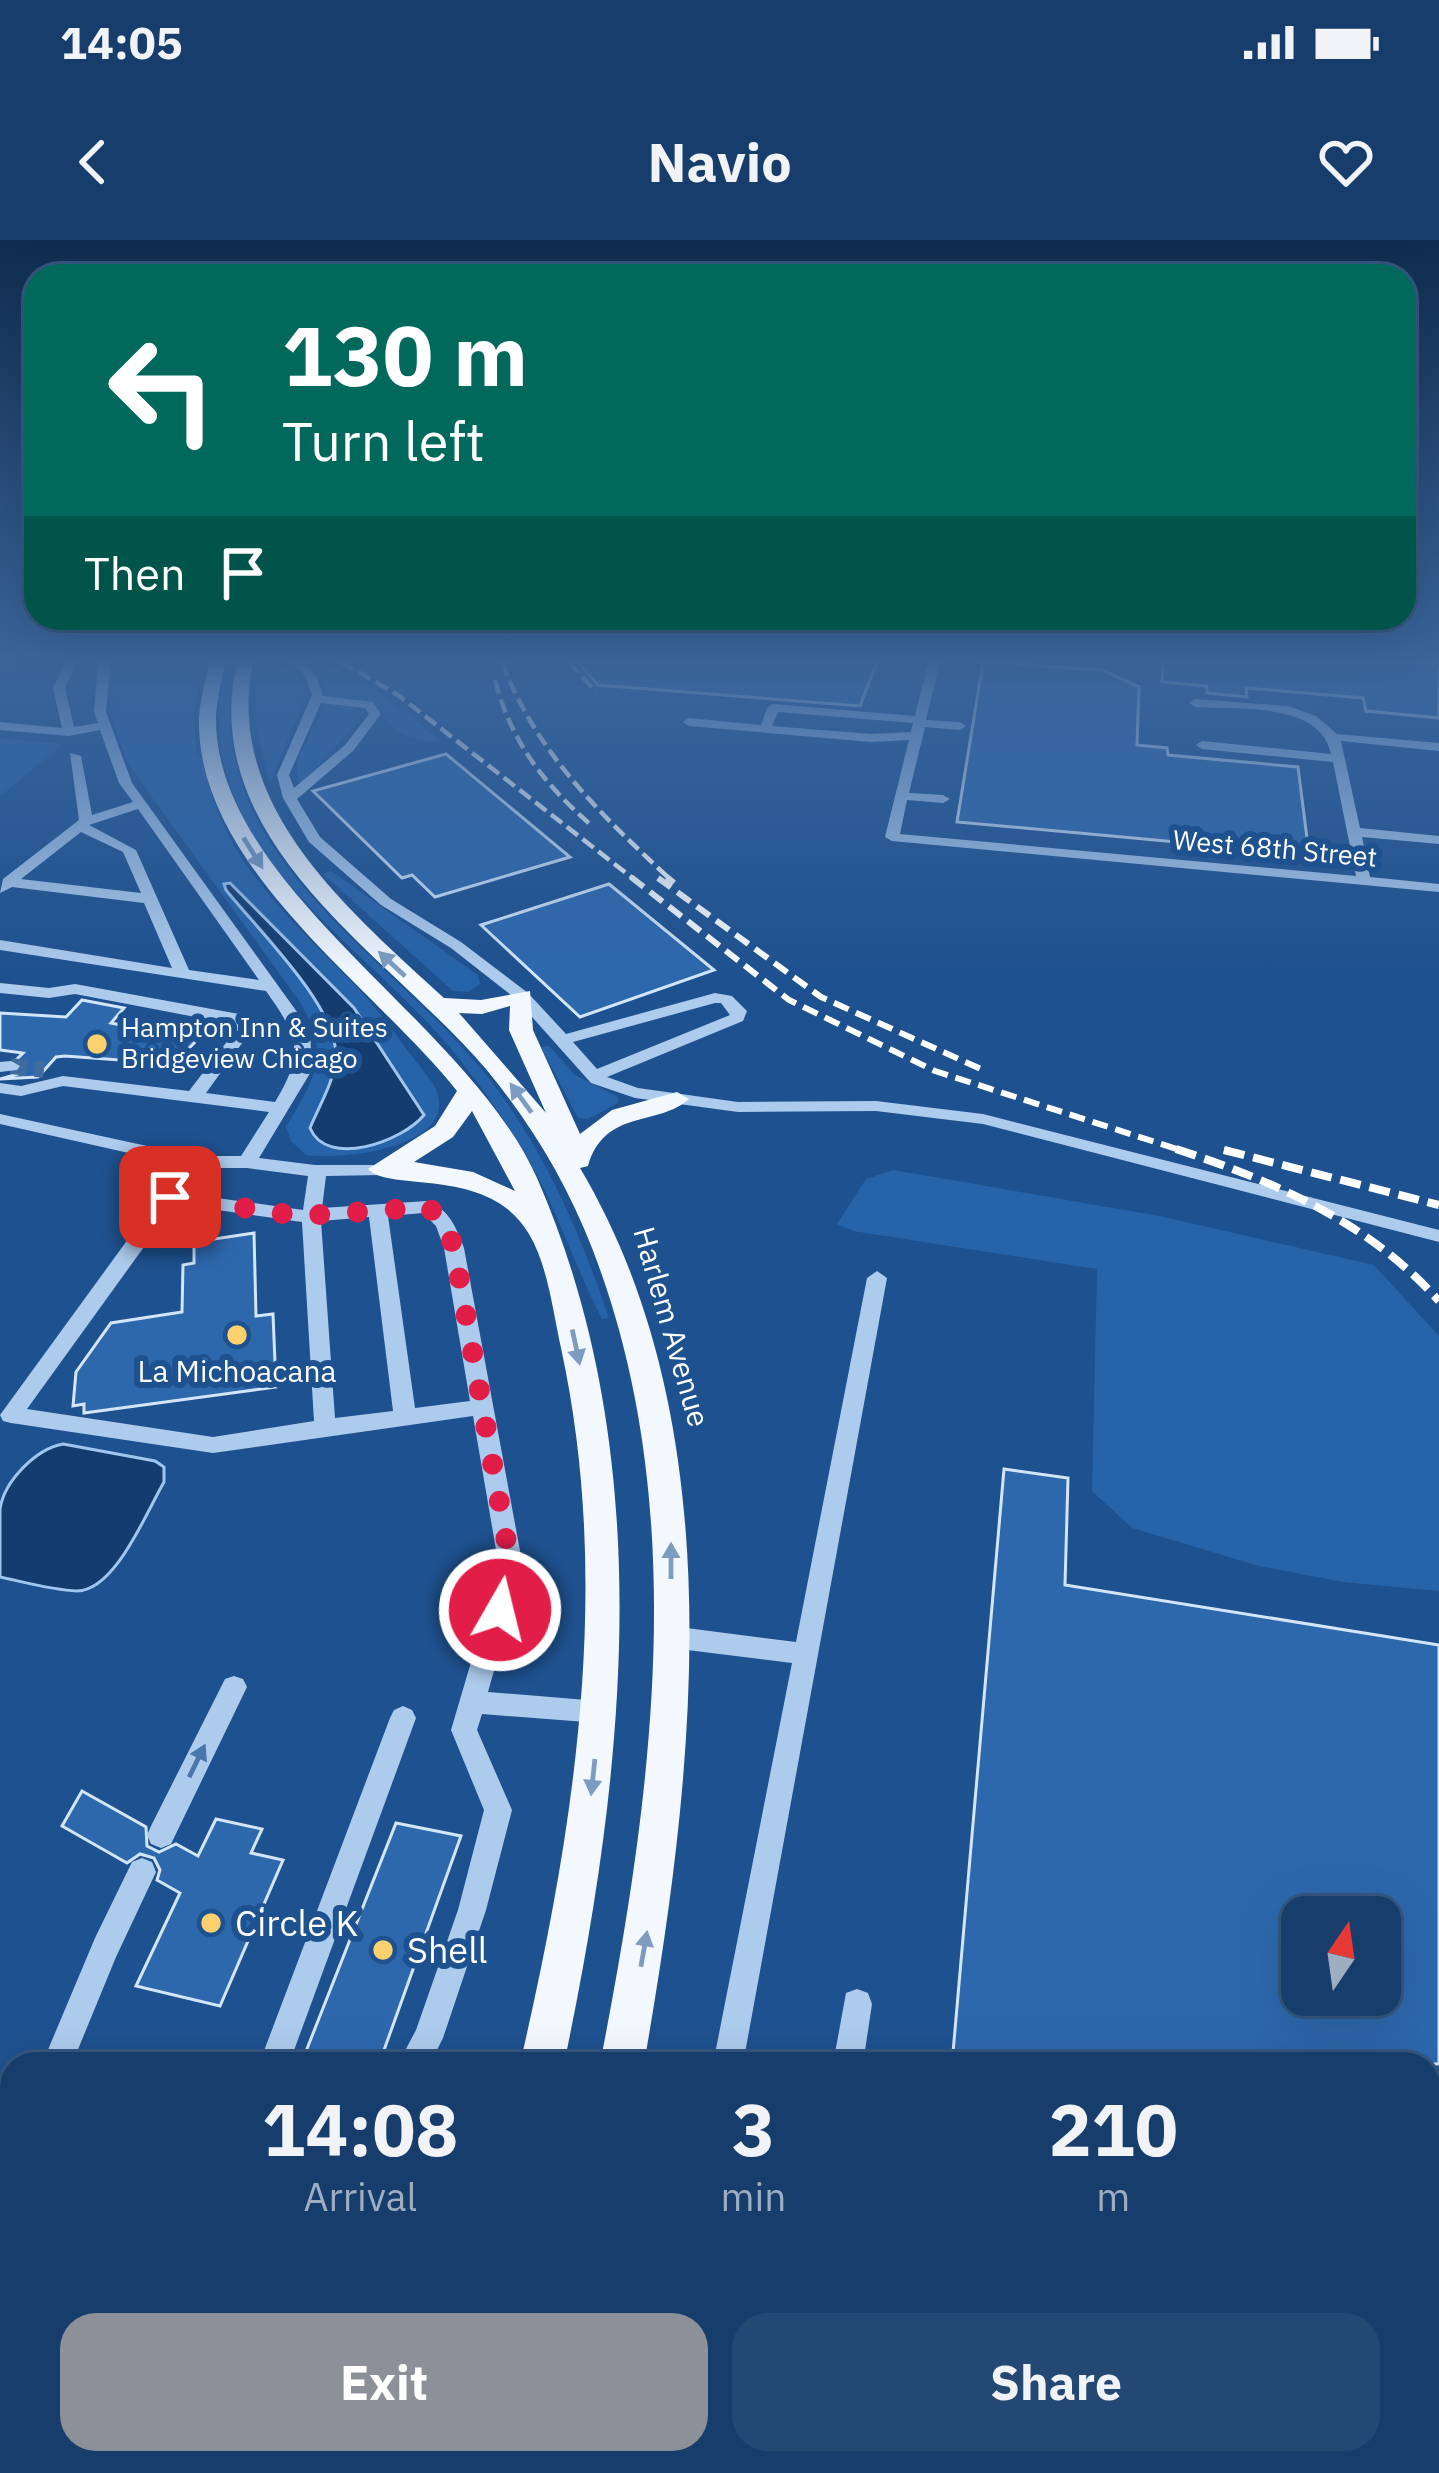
<!DOCTYPE html>
<html lang="en">
<head>
<meta charset="utf-8">
<style>
  :root { --surface:#163d6b; --page:#234873; --text:#f1f3f6; --muted:#9eaec1; --line:#35567e; --accent:#8c9099 }
  body { margin:0; font-family:"IBM Plex Sans",sans-serif; background:var(--page); color:var(--text); height:100vh; display:flex; flex-direction:column; font-size:45px; white-space:nowrap }
  * { box-sizing:border-box; margin:0 }
  p { font-size:39px; color:var(--muted) }
  .icon { flex:none; width:66px; height:66px; fill:none; stroke:currentColor; stroke-width:2; stroke-linecap:round; stroke-linejoin:round }
  .map { position:relative; flex:1; overflow:hidden }
  .drawer { position:absolute; left:0px; top:1812px; width:1440px; height:423px; display:flex; flex-direction:column; background:var(--surface); border-radius:36px 36px 0 0; box-shadow:0 12px 48px #0002,0 0 0 3px var(--line) }
  .drawer>* { flex:none }
  .guide { position:absolute; left:24px; top:24px; width:1392px; height:366px; border-radius:36px; box-shadow:0 12px 48px #0002,0 0 0 3px var(--line); background:#00695c; color:#fff; overflow:hidden }
  .needle { width:78px; rotate:13deg }
  .fabs { position:absolute; left:1281px; top:1656px; display:grid; gap:24px }
  .fabs a { display:grid; place-items:center; width:120px; height:120px; border-radius:24px; background:var(--surface); box-shadow:0 12px 48px #0002,0 0 0 3px var(--line); font-size:60px }
  .pin { position:absolute; display:grid; place-items:center; width:102px; height:102px; color:#fff; margin:-51px; border-radius:24px; box-shadow:0 6px 18px #0006 }
  .me { position:absolute; width:132px; margin:-66px; rotate:8deg; stroke-linejoin:round; filter:drop-shadow(0 0 9px #0008) }
  .turn { display:flex; align-items:center; gap:42px; height:252px; padding:0 60px; font-size:54px }
  .turn .icon { width:156px; height:156px; stroke-width:2.5 }
  .turn b { display:block; font-size:84px; line-height:102px }
  .then { display:flex; align-items:center; height:114px; padding:0 60px; background:#0003; gap:24px; font-size:45px }
  .eta { display:flex; justify-content:space-evenly; align-items:center; height:204px; text-align:center }
  .eta b { font-size:72px; font-weight:700; line-height:84px }
  .cta { display:flex; gap:24px; margin-top:auto; padding:24px 60px }
  .cta a { flex:1; height:138px; border-radius:36px; background:var(--accent); color:#fff; font-size:48px; font-weight:700; line-height:138px; text-align:center }
  .cta a+a { background:var(--page); color:var(--text) }
  .status { display:flex; justify-content:space-between; align-items:center; height:84px; padding:0 60px; background:var(--surface); direction:ltr }
  .status svg { height:33px; fill:currentColor }
  header { display:flex; justify-content:space-between; align-items:center; height:156px; padding:0 60px; background:var(--surface); font-size:54px; font-weight:700 }
  .map>svg:first-child { display:block }
  .green { fill:#2763a8; fill-rule:evenodd }
  .water { fill:#143c6e; stroke:#a0c6ef; stroke-width:3 }
  .building { fill:#2d68ad; stroke:#d3e5f9; stroke-width:3; fill-rule:evenodd }
  .lines { fill:none; stroke-linecap:round; stroke-linejoin:round }
  .minor-tunnel { stroke:#406ba0; stroke-width:16; stroke-dasharray:16 8; stroke-linecap:butt }
  .minor { fill:#adcbed; fill-rule:evenodd }
  .major { fill:#f3f8ff; fill-rule:evenodd }
  .rail-far2 { stroke:#fff; stroke-width:4.5; stroke-dasharray:14 6; stroke-linecap:butt }
  .rail-far1 { stroke:#fff; stroke-width:6; stroke-dasharray:16 8; stroke-linecap:butt }
  .rail { stroke:#fff; stroke-width:8; stroke-dasharray:21 9; stroke-linecap:butt }
  .oneway { fill:#7e9cc1 }
  .oneway2 { fill:#4976ab }
  .route { stroke:#e11d48; stroke-width:21; stroke-dasharray:0 37.8 }
  .poi-dot { fill:#fcd06c; stroke:#1e518f; stroke-width:4.5 }
  .labels { text-anchor:middle; stroke-width:12; stroke-linejoin:round; paint-order:stroke }
  .far-street-label { font-size:27px; fill:#fff; stroke:#1e518f }
  .far-poi-label { font-size:27px; fill:#fff; stroke:#1e518f; text-anchor:start }
  .street-label { font-size:30px; fill:#fff; stroke:#1e518f }
  .poi-label { font-size:30px; fill:#fff; stroke:#1e518f }
  .near-poi-label { font-size:36px; fill:#fff; stroke:#1e518f; text-anchor:start }
</style>
</head>
<body>
<div class="status"><b>14:05</b><svg viewBox="0 0 49 12"><path d="M0 12V9h3v3zM5 12V6h3v6zM10 12V3h3v9zM15 12V0h3v12zM26 1h20v11H26zM47 4h2v5h-2z"/></svg></div>
<header><svg class="icon" aria-label="back" viewBox="0 0 24 24"><path d="M15 5l-7 7 7 7"/></svg>Navio<svg class="icon" aria-label="heart" viewBox="0 0 24 24"><path d="M12 20l-8-8c-3-5 5-10 8-4 3-6 11-1 8 4z"/></svg></header>
<div class="map">
<svg width="1439" height="2233" viewBox="0 0 1439 2233">
  <rect width="100%" height="100%" fill="#1e518f"/>
  <path class="green" d="M113,422h90l-10,55 4,40h7c10,94 84,160 146,223 30,29 55,69 82,102 38,63 -86,79 -126,73l-15,-14 -5,-14c30,-50 46,-75 11,-129l-169,-234 -16,-44zM230,643l124,125 70,107 -25,20 -89,-7c9,-22 25,-48 26,-72 1,-49 -79,-127 -110,-165l-2,-7z
    M226,422h9c-39,194 155,288 256,419 55,72 89,152 118,237l-7,1c-23,-44 -38,-90 -60,-134 -22,-44 -51,-86 -81,-124 -97,-124 -279,-210 -235,-399z
    M257,422l35,5 15,26 -37,90 -15,-63z
    M310,422c36,0 101,55 130,79 -23,1 -51,-7 -58,-31l-27,-12 -27,-1 -5,-21z
    M327,464l25,1 13,7 -62,72 -5,-1 -1,-23z
    M0,498l63,6 -63,52z
    M331,631l147,104 2,9 -11,8 -16,-1 -130,-117z
    M549,806l26,29 43,22v6l-30,16 -10,-1 -37,-71z
    M893,930l267,46 214,49 65,71v255l-96,-9 -84,-16 -127,-38 -40,-37 5,-222 -244,-38 -16,-7 29,-45z
    M12,2059v164h364l-3,10h-373v-166z"/>
  <path class="water" d="M230,643l124,125 70,107c-21,26 -97,54 -114,13 9,-22 25,-48 26,-72 1,-50 -79,-127 -110,-166l-2,-6z
    M63,1204l92,17 9,6v15c-18,31 -49,109 -87,109 -25,-1 -53,-9 -77,-14 0,-22 0,-46 0,-68 4,-28 36,-60 63,-65z"/>
  <path class="building" d="M578,422h299l-17,44 -262,-21z
    M983,422l119,8 37,17 -2,58 30,3 1,7 130,12 11,87 -352,-32z
    M1163,422h276v56l-73,-7 -3,-13 -117,-10 1,9 -40,-4v-7l-45,-4z
    M446,514l124,103 -135,40 -23,-22 -10,3 -89,-87z
    M609,644l105,86 -134,47 -99,-92z
    M82,760l42,8 -13,15 86,17 -23,24 -109,-8 -9,1 -18,20 -38,2 18,-5 6,-9 -7,-6 6,-6 -23,-3v-37l66,4z
    M254,993l2,83 17,-2 3,73 -192,26v-9l-11,2 3,-34 35,-49 71,-11 1,-47 11,-2v-21z
    M1004,1229l64,9 -3,107 374,60v419h-487zM1302,1677h78v78h-78z
    M82,1551l64,36 1,19 12,6 17,-8 22,12 18,-37 46,10 -11,24 32,7 -63,146 -84,-20 44,-93 -23,-13 3,-10 -6,-12 -14,-4 -13,9 -65,-37z
    M396,1583l65,13 -82,228h-78z"/>
  <g class="lines">
    <path class="minor-tunnel" d="M11,826l33,4"/>
    <path class="minor" d="M66,422h12l-13,26 9,39 24,-4 -4,-11 4,-50h12l-4,50 26,71 178,247 2,40 -53,88 56,7h73l2,4 -2,4 -7,2 -55,1 -4,32 105,-7c22,8 29,26 37,47l59,319 -35,125 111,9 9,3 4,8 -4,8 -9,3 -117,-9 -5,16 35,80 -26,100 -43,128 -13,26h-32l18,-34 42,-120 26,-100 -33,-80 48,-163 -26,-151 -260,37 -202,-30 -8,-2 -3,-6 182,-250 -182,-41v-10l193,42h48l28,-44 -206,-26 -42,10 -21,-3v-10l21,3 42,-10 126,15 43,-56v-11l-157,-30 -26,4 -49,-5v-10l49,5 26,-4 164,30 9,9v12l-42,58 69,9c30,-49 23,-66 -9,-111l-266,-41v-10l172,28 -28,-65 -132,-16 -12,6 3,-14 76,-59 -9,-67 11,3 11,59 41,-13 -14,-19 -19,-53 -31,6 -69,-6v-8l62,6 -9,-40zM138,569l121,171 -70,-10 -53,-120 -47,-25zM81,592l42,20 18,41 -120,-14zM198,928h49l61,8 -5,34 -121,-17zM175,964l127,18 12,199 -101,16 -186,-28zM423,973l13,13 8,22 26,153 -55,7 -27,-192zM369,977l24,194 -58,7 -14,-197z
      M291,422h13l12,13 7,21 50,6 8,12 -28,37 -56,48 23,38 71,62 70,43 67,51 38,41 149,-41 17,3 15,15 -4,10 -136,56 31,11 100,14 138,-1 107,13 456,116v12l-456,-118 -107,-13 -138,1 -103,-14 -44,-15 -75,-84 -65,-51 -70,-43 -72,-63 -26,-44 -6,-23 35,-80 -7,-19zM321,463l44,5 4,6 -24,31 -51,43 -5,-13zM715,763h6l9,12 -133,54 -24,-27z
      M928,422h12l-14,58 34,2 6,4 -6,4 -35,-3 -16,66 34,2 7,4 -7,4 -36,-3 -7,34 456,42 -23,-114 -131,-13 -6,-4 6,-4 129,13c-11,-53 -93,-44 -136,-47l-6,-4 6,-4 93,7 28,10 21,18 102,9v8l-98,-10 19,87 79,8v8l-77,-7 8,40 69,7v8l-547,-51 -7,-4 24,-97 -38,2 -182,-16 -6,-4 6,-4 72,7 6,-17 6,-4 142,12zM778,472l135,11 -2,9 -40,2 -99,-8z
      M11,821l9,5 -3,4 -17,2v-10z
      M877,1031l10,7 -144,786h-30l79,-401 -121,-15 -9,-4 -3,-7 3,-7 9,-4 125,16 71,-364z
      M234,1436l9,3 4,8 -76,157 -10,4 -10,-4 -4,-9 4,-9 74,-147z
      M403,1466l9,4 4,8 -127,346h-30l131,-346 4,-8z
      M142,1618l10,4 4,10 -40,85 -44,107h-30l53,-126 37,-76z
      M857,1749l11,4 4,11 -9,60h-30l13,-71z
      M12,1911v52l-7,4 7,2v32l-12,-2v-82z
      M987,2223h71l4,10h-71z"/>
    <path class="major" d="M209,422h16c-3,17 -8,36 -9,54 -3,171 251,304 321,462 123,281 88,595 27,886h-44c54,-234 93,-477 41,-716 -8,-36 -13,-82 -32,-114 -40,-69 -139,-41 -161,-65l67,-43 22,-35c-85,-107 -262,-224 -258,-374 1,-18 7,-37 10,-55zM472,871l43,80 -42,-19 -59,-10 39,-25z
      M237,422h16c-30,145 97,249 191,336l37,2 49,-9 3,39 47,104 32,-24 65,-18 12,7c-31,28 -84,9 -101,67l-8,2c156,263 114,609 64,896h-44c52,-267 93,-556 -8,-816 -25,-65 -62,-126 -106,-179 -99,-116 -290,-226 -249,-407zM510,766l-1,24 37,83 -87,-100 23,1z
      M413,2223h52l-3,10h-52z
      M504,2223h52l-2,10h-52z"/>
    <path class="rail-far2" d="M341,422l57,33 237,185
      M502,422c34,91 99,153 169,218
      M569,422l27,30
      M495,440c16,62 49,104 97,146"/>
    <path class="rail-far1" d="M631,637l158,123 146,71 251,81
      M667,637l7,6
      M658,638l163,119 160,72
      M1224,910l9,2"/>
    <path class="rail" d="M1176,909c98,32 194,74 263,152
      M1224,910l215,55"/>
  </g>
  <defs><path id="oneway-solid" d="M-6-.8H1V-3.2L6.5 0L1 3.2V.8H-6Z" transform="scale(3)"/></defs>
  <g class="oneway">
    <use href="#oneway-solid" transform="translate(253 613) rotate(58)"/>
    <use href="#oneway-solid" transform="translate(392 724) rotate(-137)"/>
    <use href="#oneway-solid" transform="translate(521 858) rotate(-126)"/>
    <use href="#oneway-solid" transform="translate(576 1107) rotate(78)"/>
    <use href="#oneway-solid" transform="translate(671 1321) rotate(-90)"/>
    <use href="#oneway-solid" transform="translate(593 1537) rotate(96)"/>
    <use href="#oneway-solid" transform="translate(644 1709) rotate(-80)"/>
  </g>
  <use class="oneway2" href="#oneway-solid" transform="translate(197 1521) rotate(-64)"/>
  <linearGradient id="sky" x2="0" y2="1"><stop stop-color="#102d4f"/><stop offset="0.57" stop-color="#3b659b"/><stop offset="1" stop-color="#3b659b" stop-opacity="0"/></linearGradient>
  <rect width="1439" height="735" fill="url(#sky)"/>
  <g class="lines">
    <path class="route" d="M170,957l130,19 128,-9 17,16 9,25 57,319 -11,43"/>
  </g>
  <g class="poi-dot">
    <circle cx="97" cy="804" r="12"/>
    <circle cx="237" cy="1095" r="12"/>
    <circle cx="211" cy="1683" r="12"/>
    <circle cx="383" cy="1710" r="12"/>
  </g>
  <g class="labels">
    <g class="far-street-label">
      <text transform="translate(1275 609) rotate(5)" y="9">West 68th Street</text>
    </g>
    <g class="far-poi-label">
      <text x="121" y="797">Hampton Inn &amp; Suites<tspan x="121" dy="31">Bridgeview Chicago</tspan></text>
    </g>
    <g class="street-label">
      <text transform="translate(671 1087) rotate(74)" y="10">Harlem Avenue</text>
    </g>
    <g class="poi-label">
      <text x="237" y="1142">La Michoacana</text>
    </g>
    <g class="near-poi-label">
      <text x="235" y="1696">Circle K</text>
      <text x="407" y="1723">Shell</text>
    </g>
  </g>
</svg>
<div class="fabs">
<a><svg class="needle" viewBox="-14 -14 28 28"><path d="M0-13l5 13h-10z" fill="#e53935"/><path d="M0 13l5-13h-10z" fill="#9eaec1"/></svg></a>
</div>
<div class="pin" style="left:170px;top:957px;background:#d93025"><svg class="icon" aria-label="arrive" viewBox="0 0 24 24"><path d="M6 21V4h12l-3 4 3 4H6"/></svg></div>
<svg class="me" style="left:500px;top:1370px" viewBox="-20 -20 40 40"><circle r="17" fill="#e11d48" stroke="#fff" stroke-width="3"/><path d="M0-11L8 9 0 5-8 9z" fill="#fff"/></svg>
<div class="guide">
<div class="turn"><svg class="icon" aria-label="left" viewBox="0 0 24 24"><path d="M17 20v-9H6M10 6l-5 5 5 5"/></svg><div><b>130 m</b>Turn left</div></div>
<div class="then">Then<svg class="icon" aria-label="arrive" viewBox="0 0 24 24"><path d="M6 21V4h12l-3 4 3 4H6"/></svg></div>
</div>
<section class="drawer">
<div class="eta">
<div><b>14:08</b><p>Arrival</p></div>
<div><b>3</b><p>min</p></div>
<div><b>210</b><p>m</p></div>
</div>
<div class="cta"><a>Exit</a><a>Share</a></div>
</section>
</div>
</body>
</html>
